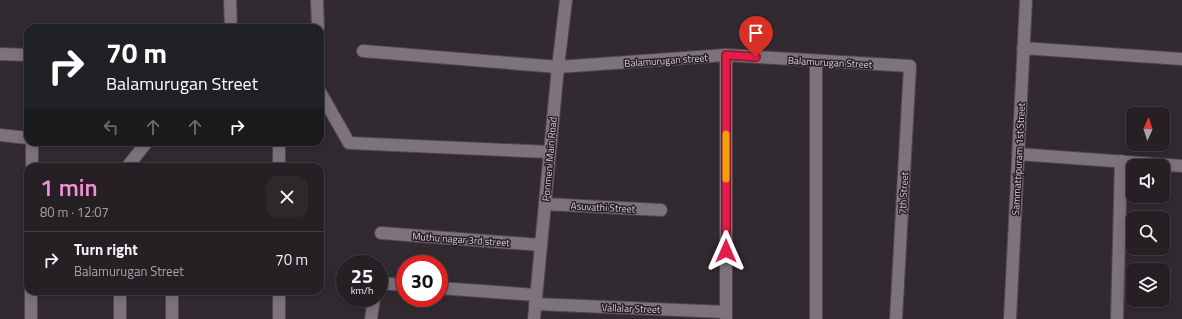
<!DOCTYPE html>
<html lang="en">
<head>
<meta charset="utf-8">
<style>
  :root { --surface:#262025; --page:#2e282d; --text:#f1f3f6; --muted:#a4a3a7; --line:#423e42; --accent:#f391d5 }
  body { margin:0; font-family:"Titillium Web",sans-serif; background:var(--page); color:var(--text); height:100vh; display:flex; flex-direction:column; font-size:15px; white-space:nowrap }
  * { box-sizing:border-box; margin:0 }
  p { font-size:13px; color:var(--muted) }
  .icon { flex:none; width:22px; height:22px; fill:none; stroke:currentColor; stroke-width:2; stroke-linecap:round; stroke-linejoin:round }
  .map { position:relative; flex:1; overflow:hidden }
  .side { position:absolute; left:24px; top:163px; width:300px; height:132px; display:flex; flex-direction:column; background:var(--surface); border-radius:12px; box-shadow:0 2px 10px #0003,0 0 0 1px var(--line) }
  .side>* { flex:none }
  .top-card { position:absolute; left:24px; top:24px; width:300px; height:122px; border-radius:12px; box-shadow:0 2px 10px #0003,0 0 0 1px var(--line); background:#202124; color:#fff; overflow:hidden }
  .needle { width:26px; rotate:3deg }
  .buttons { position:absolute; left:1126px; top:107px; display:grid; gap:8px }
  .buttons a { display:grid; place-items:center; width:44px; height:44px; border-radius:8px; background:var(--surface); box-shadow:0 2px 10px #0003,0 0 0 1px var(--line); font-size:20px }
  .speed { position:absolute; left:336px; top:255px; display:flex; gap:8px; font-size:20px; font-weight:700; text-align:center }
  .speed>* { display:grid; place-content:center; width:52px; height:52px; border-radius:50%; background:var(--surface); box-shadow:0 2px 10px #0003,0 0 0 1px var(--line); line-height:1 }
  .speed small { font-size:10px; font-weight:400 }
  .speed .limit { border:6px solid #d22; background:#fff; color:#111 }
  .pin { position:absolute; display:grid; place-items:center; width:34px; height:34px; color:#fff; margin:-41px -17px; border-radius:50% 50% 50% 0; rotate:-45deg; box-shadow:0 0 4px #0007 }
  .pin .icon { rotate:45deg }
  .me { position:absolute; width:44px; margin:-22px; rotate:0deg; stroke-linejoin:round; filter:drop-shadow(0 0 3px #0008) }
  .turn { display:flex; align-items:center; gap:14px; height:84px; padding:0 16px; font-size:18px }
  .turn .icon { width:52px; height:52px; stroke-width:2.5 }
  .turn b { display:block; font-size:28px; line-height:34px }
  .lanes { display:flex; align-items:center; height:38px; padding:0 16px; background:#0003; justify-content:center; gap:20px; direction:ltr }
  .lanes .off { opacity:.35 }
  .round { display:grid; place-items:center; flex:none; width:42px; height:42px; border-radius:12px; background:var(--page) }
  .head { display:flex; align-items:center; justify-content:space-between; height:68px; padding:0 16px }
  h1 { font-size:24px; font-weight:600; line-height:30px; color:var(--accent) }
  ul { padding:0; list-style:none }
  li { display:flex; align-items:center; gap:12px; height:56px; padding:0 16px; border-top:1px solid var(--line) }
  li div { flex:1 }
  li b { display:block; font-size:15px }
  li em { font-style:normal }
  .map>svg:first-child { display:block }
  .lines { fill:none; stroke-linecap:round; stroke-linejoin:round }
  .minor-casing { stroke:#4f484e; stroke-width:14 }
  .tertiary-casing { stroke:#4f484e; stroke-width:14 }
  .minor { stroke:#7d737c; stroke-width:12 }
  .tertiary { stroke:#7d737c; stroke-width:12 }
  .route-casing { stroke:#92132f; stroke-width:10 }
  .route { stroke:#e11d48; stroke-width:7 }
  .slow { stroke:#f59e0b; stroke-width:7 }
  .labels { text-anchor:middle; stroke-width:3; stroke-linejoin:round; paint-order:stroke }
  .street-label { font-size:10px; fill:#d6d1d6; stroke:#282027 }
</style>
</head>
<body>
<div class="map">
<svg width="1182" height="319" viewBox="0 0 1182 319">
  <rect width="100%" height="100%" fill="#322a31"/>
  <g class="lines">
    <defs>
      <path id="minor" d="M230,0l1,28
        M317,0l1,28
        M1023,48l159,11
        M363,51l195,16 168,-12v264
        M0,54l28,1
        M726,55l184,11 -14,253
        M816,61v258
        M320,92l29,51 201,9
        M0,135l28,3
        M1018,154l164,12
        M32,167v-25
        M127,167l20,-25
        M279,167v-25
        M545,204l116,6
        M381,233l160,12
        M379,283l26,2
        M439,288l97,7
        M535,304l191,8
        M31,319v-28
        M120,319v-28
        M172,319v-28
        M279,319v-28
        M371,319l3,-21
        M1010,319l16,-319
        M1117,319l4,-158"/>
      <path id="tertiary" d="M534,319l24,-252 8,-67"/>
    </defs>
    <use href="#minor" class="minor-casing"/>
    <use href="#tertiary" class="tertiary-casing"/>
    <use href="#minor" class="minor"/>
    <use href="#tertiary" class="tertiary"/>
  </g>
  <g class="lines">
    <defs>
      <path id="route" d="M726,251v-196l30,2"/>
    </defs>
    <use href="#route" class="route-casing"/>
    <use href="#route" class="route"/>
    <path class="slow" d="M726,179v-45"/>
  </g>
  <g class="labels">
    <g class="street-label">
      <text transform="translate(666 60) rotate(-4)" y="4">Balamurugan street</text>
      <text transform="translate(830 62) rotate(3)" y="4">Balamurugan Street</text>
      <text transform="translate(549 159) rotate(-85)" y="4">Ponmeni Main Road</text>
      <text transform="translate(1018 159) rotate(-87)" y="4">Sammattipuram 1st Street</text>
      <text transform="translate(903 193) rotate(-87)" y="4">7th Street</text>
      <text transform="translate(603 207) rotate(3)" y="4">Asuvathi Street</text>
      <text transform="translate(461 239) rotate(4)" y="4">Muthu nagar 3rd street</text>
      <text transform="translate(631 308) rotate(2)" y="4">Vallalar Street</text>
    </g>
  </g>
</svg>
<div class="buttons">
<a><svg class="needle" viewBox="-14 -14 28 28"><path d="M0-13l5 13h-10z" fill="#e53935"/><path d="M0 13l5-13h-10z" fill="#a4a3a7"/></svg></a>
<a><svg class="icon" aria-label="sound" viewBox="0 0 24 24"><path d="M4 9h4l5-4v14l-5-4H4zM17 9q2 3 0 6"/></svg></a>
<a><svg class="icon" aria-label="search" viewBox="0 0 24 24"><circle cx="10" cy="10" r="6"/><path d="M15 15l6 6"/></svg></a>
<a><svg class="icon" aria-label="layers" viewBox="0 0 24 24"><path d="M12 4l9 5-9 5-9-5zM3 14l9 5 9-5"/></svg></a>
</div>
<div class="speed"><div>25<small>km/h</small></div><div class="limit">30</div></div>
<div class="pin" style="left:756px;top:57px;background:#d93025"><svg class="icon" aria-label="arrive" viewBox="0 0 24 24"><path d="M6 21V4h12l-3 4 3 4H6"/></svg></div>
<svg class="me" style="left:726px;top:251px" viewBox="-20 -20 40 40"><path d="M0-17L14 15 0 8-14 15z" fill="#e11d48" stroke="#fff" stroke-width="4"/></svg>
<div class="top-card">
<div class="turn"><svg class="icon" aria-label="right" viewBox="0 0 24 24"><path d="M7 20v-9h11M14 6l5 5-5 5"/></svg><div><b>70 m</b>Balamurugan Street</div></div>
<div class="lanes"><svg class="icon off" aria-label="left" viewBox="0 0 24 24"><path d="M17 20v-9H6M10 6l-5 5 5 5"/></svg><svg class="icon off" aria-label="ahead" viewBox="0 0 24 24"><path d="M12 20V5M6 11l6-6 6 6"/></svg><svg class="icon off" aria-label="ahead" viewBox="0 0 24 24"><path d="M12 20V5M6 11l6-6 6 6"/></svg><svg class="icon" aria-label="right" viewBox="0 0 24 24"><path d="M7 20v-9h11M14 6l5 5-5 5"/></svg></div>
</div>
<section class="side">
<div class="head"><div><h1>1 min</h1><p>80 m · 12:07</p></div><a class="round"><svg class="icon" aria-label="close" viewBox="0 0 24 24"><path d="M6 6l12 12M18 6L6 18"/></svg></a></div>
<ul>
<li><svg class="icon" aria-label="right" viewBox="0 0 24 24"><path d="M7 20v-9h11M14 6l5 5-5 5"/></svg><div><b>Turn right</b><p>Balamurugan Street</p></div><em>70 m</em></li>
</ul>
</section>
</div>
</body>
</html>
